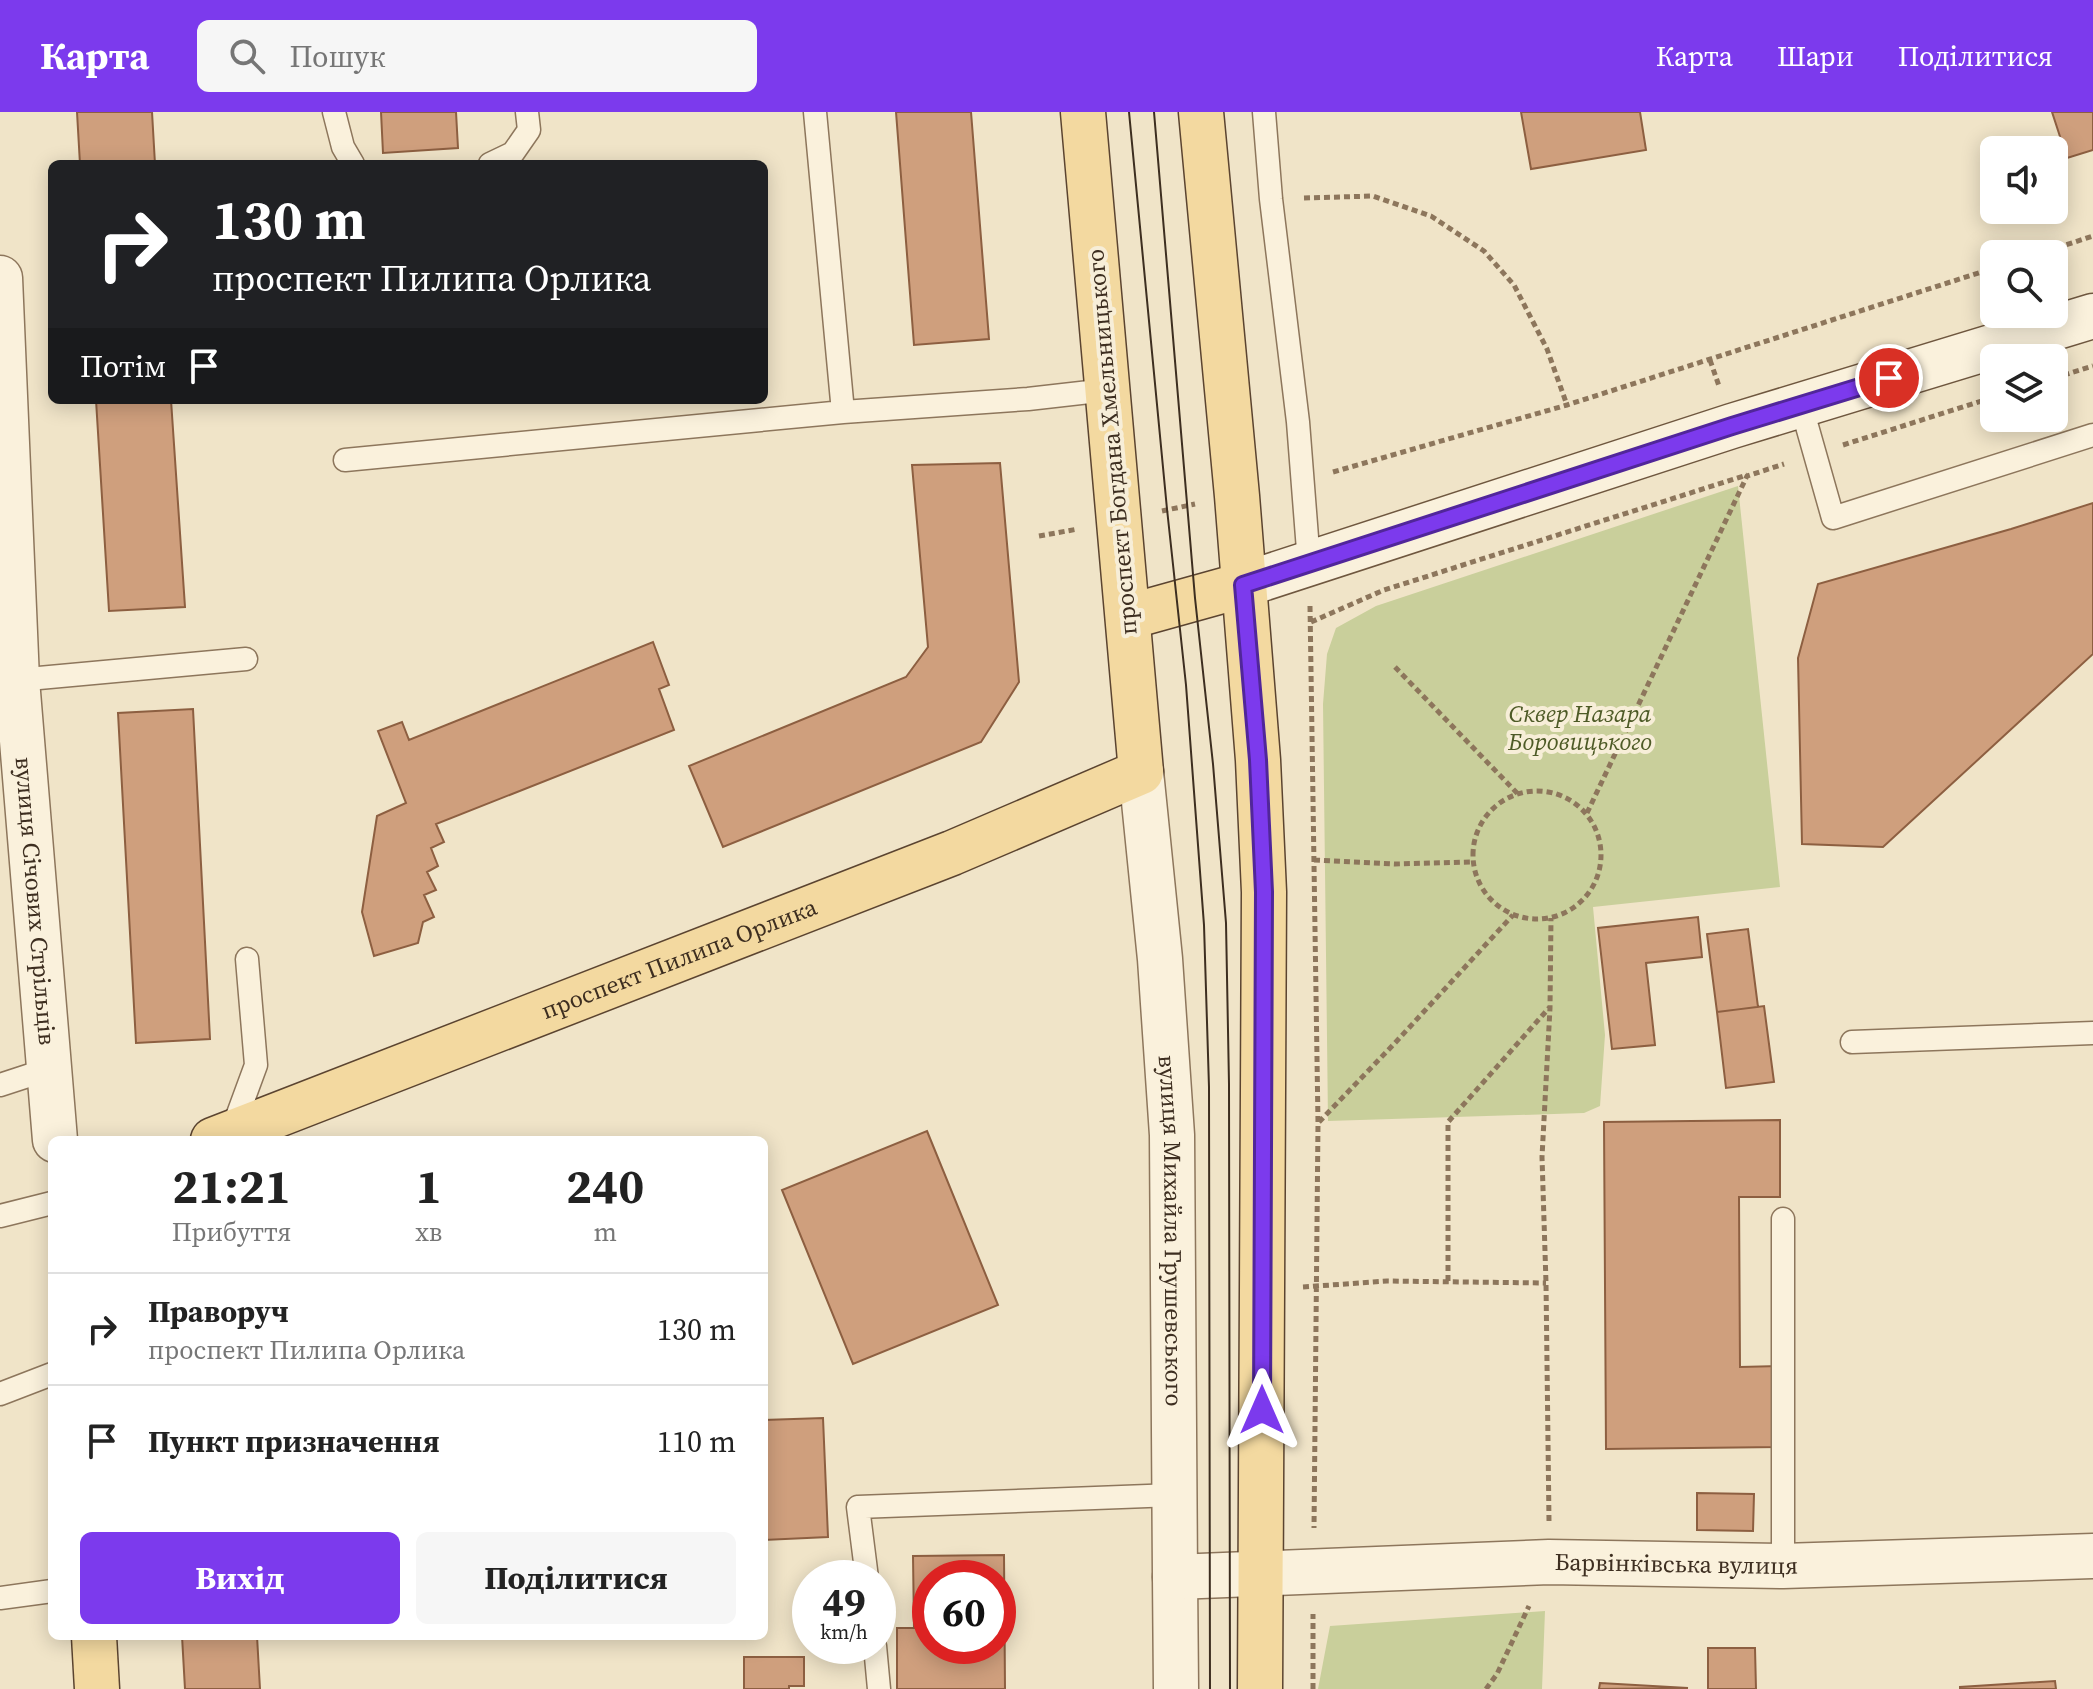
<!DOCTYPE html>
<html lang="uk">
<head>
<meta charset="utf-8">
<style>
  :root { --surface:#fff; --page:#f6f6f6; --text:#222; --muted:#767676; --line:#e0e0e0; --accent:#7c3aed }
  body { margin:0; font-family:"Source Serif 4",serif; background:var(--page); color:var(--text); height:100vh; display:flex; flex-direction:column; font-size:30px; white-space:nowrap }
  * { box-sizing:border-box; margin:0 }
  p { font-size:26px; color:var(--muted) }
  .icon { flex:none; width:44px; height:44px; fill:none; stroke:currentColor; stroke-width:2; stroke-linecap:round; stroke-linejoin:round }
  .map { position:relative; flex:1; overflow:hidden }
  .sheet { position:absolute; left:48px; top:1024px; width:720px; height:504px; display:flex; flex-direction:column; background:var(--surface); border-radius:12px; box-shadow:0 4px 20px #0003 }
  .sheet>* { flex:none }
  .guide { position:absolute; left:48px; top:48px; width:720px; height:244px; border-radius:12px; box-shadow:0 4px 20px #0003; background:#202124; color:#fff; overflow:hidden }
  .buttons { position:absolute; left:1980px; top:24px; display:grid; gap:16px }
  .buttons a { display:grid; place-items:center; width:88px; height:88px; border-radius:12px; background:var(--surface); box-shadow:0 4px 20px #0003; font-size:40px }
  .speed { position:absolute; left:792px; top:1448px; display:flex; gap:16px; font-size:40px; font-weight:700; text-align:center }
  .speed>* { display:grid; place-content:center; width:104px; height:104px; border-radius:50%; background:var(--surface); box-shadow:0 4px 20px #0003; line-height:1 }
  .speed small { font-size:20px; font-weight:400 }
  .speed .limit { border:12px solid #d22; background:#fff; color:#111 }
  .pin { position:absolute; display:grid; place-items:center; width:68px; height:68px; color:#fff; margin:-34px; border:4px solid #fff; border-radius:50%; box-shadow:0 2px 8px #0007 }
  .me { position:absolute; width:88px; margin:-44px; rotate:0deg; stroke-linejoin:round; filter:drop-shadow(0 0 6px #0008) }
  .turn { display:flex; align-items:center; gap:28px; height:168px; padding:0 32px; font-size:36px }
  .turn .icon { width:104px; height:104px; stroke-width:2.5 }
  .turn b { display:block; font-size:56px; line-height:68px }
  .then { display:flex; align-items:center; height:76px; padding:0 32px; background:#0003; gap:16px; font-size:30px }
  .eta { display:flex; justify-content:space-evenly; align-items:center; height:136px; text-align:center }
  .eta b { font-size:48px; font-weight:700; line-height:56px }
  .primary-button { display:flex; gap:16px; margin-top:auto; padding:16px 32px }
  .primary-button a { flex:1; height:92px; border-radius:12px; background:var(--accent); color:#fff; font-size:32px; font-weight:700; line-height:92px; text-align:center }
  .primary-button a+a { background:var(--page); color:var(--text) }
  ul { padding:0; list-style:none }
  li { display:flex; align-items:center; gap:24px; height:112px; padding:0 32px; border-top:2px solid var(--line) }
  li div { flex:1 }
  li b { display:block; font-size:30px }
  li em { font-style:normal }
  header { display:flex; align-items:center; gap:48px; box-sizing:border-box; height:112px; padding:0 40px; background:var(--accent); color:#fff }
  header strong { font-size:38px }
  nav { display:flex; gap:44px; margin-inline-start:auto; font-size:28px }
  .search { width:560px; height:72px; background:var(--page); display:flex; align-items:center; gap:20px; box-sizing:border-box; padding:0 28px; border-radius:12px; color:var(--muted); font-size:30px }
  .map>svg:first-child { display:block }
  .green { fill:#c9cf9b }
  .building { fill:#cf9f7d; stroke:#8d5f41; stroke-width:2; fill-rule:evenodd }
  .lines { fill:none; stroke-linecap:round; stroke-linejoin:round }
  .service-casing { stroke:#8d765c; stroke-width:25 }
  .minor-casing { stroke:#8d765c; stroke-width:47 }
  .tertiary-casing { stroke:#8d765c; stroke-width:47 }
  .secondary-casing { stroke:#6f573f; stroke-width:47 }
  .primary-casing { stroke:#5b4430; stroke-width:47 }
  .path { stroke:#8d765c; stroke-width:5; stroke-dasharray:6 4; stroke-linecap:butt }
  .service { stroke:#faf1dc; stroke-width:22 }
  .minor { stroke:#faf1dc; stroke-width:44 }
  .tertiary { stroke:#faf1dc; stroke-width:44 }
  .secondary { stroke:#faf1dc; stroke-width:44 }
  .primary { stroke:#f3d9a0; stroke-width:44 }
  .tram { stroke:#3d2e20; stroke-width:2 }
  .route-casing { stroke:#51269a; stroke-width:20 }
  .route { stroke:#7c3aed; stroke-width:14 }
  .labels { text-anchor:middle; stroke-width:8; stroke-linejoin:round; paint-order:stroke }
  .street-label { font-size:24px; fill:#3d2e20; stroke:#f7eed8 }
  .park-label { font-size:24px; font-style:italic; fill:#4d5a26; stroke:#f7eed8 }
</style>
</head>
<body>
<header>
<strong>Карта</strong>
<div class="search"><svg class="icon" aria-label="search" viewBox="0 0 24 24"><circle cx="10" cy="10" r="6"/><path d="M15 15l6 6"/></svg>Пошук</div>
<nav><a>Карта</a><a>Шари</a><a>Поділитися</a></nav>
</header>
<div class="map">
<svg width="2093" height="1577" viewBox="0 0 2093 1577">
  <rect width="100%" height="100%" fill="#f0e4c8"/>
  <path class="green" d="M1738,374l42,401 -187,20 12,128 -5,71 -16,7 -256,8 -5,-417 4,-50 9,-26 40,-22z
    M1545,1499l-3,78h-224l12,-63z"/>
  <path class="building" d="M77,0h75l3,52h-75z
    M381,0h75l2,36 -75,5z
    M896,0h75l18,227 -75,6z
    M1521,0h119l6,38 -115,19z
    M2052,0h41v38l-26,8z
    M96,288h75l14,207 -76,4z
    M1000,351l19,219 -38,60 -258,105 -34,-81 217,-89 22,-30 -16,-182z
    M2093,391v151l-210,193 -81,-3 -4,-186 20,-74 193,-55z
    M653,530l16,43 -10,4 15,41 -238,94 8,18 -13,6 7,18 -11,6 9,18 -12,5 10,22 -11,5 -5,21 -44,13 -12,-44 15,-96 29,-13 -28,-72 24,-9 7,18z
    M193,597l17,330 -74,4 -18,-330z
    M1698,805l4,40 -56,6 9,82 -43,4 -14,-121z
    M1748,817l10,78 -41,5 -10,-78z
    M1764,894l10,76 -48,6 -9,-76z
    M1780,1008v77h-41l1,170 39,-1v81l-173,2 -2,-327z
    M927,1019l71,174 -145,59 -71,-174z
    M823,1306l5,119 -64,3v-120z
    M1697,1381l57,1 -1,37 -56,-1z
    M1004,1443l1,134h-108v-61h17l-1,-72zM930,1466h68v68h-68z
    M182,1524h75l3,53h-75z
    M1708,1536h47l1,41h-48z
    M744,1545h60v29h-15v3h-45z
    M2055,1569l1,8h-96v-2z
    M1600,1571l88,5 -89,1z"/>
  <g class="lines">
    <defs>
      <path id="service" d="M334,0l9,35 10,17
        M1264,0l7,87 27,223 11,141
        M490,52l23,-11 16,-23 -2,-18
        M1801,293l32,113 260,-83
        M843,300l185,-13 79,-9
        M345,348l498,-48 -28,-300
        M17,568l229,-21
        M1852,930l241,-9
        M0,973l49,-16
        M231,1021l25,-68 -9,-106
        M0,1104l52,-13
        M1783,1107v347
        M0,1282l52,-20
        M867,1466l-9,-71 316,-12
        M0,1486l52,-7
        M875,1534l4,43"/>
      <path id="minor" d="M1175,1465l1,112"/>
      <g id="tertiary">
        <path id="s1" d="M0,166l17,402 38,460"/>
        <path id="s2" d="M1141,660l19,187 12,176 3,442 374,-15 234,4 310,-10"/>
      </g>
      <path id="secondary" d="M1243,473l489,-159 361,-110"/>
      <g id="primary">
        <path d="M1201,0l36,384 21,264 6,132 -4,797"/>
        <path d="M1128,505l115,-32"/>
        <path id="s3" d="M213,1028l739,-287 189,-81 -58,-660"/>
        <path d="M94,1524l3,53"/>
      </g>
    </defs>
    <use href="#service" class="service-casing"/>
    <use href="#minor" class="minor-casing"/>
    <use href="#tertiary" class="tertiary-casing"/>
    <use href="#secondary" class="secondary-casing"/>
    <use href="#primary" class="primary-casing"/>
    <path class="path" d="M1304,86l69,-2 58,20 53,35 30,34 33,64 20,56
      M2038,142l55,-18
      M1710,248l9,26
      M2054,266l39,-12
      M1843,333l151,-48
      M1333,360l234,-67 427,-137
      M1162,399l33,-7
      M1039,424l39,-7
      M1310,494l8,517 -4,405
      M1311,510l73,-32 363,-115
      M1395,555l123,127
      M1473 743a64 64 0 1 1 128 0a64 64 0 1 1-128 0Z
      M1587,701l160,-337 37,-12
      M1314,748l81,4 78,-2
      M1319,1010l75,-78 119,-129
      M1448,1169v-159l101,-114
      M1303,1175l84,-6 159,2
      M1549,1409l-3,-238 -4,-126 8,-149 1,-90
      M1313,1577v-75
      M1486,1577l11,-15 32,-68"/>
    <use href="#service" class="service"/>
    <use href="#minor" class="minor"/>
    <use href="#tertiary" class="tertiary"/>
    <use href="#secondary" class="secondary"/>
    <use href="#primary" class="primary"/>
    <path class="tram" d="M1129,0l38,397 19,176 18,240 5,162 1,602
      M1154,0l41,486 18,166 13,159 3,161 1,605"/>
  </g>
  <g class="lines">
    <defs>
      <path id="route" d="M1262,1298l2,-518 -6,-132 -15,-175 489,-159 157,-48"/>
    </defs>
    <use href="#route" class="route-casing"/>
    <use href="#route" class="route"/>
  </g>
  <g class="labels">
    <g class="street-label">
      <text transform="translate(1112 330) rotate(-95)" y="8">проспект Богдана Хмельницького</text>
      <text dy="8" stroke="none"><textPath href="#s1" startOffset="624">вулиця Січових Стрільців</textPath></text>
      <text dy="8" stroke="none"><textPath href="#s3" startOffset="500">проспект Пилипа Орлика</textPath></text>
      <text dy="8" stroke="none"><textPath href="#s2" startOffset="460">вулиця Михайла Грушевського</textPath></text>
      <text dy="8" stroke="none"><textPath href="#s2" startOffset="1308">Барвінківська вулиця</textPath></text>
    </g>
    <g class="park-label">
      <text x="1580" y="610">Сквер Назара<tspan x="1580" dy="28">Боровицького</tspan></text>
    </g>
  </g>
</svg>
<div class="buttons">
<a><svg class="icon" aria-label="sound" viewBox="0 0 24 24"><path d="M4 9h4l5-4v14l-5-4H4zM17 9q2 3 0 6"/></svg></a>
<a><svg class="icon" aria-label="search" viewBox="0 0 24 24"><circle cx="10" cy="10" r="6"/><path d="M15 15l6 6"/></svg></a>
<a><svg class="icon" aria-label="layers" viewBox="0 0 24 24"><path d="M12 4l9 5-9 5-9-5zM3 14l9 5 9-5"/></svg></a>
</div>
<div class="speed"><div>49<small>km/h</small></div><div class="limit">60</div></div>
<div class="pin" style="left:1889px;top:266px;background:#d93025"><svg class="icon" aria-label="arrive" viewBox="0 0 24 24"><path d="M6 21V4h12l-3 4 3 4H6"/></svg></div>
<svg class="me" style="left:1262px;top:1298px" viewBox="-20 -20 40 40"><path d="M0-17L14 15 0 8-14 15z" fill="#7c3aed" stroke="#fff" stroke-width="4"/></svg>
<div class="guide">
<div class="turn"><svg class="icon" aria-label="right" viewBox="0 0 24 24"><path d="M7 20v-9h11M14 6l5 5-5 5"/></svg><div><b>130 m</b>проспект Пилипа Орлика</div></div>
<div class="then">Потім<svg class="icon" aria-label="arrive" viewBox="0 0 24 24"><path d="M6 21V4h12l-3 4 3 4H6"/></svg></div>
</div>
<section class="sheet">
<div class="eta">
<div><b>21:21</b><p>Прибуття</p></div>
<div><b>1</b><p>хв</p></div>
<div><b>240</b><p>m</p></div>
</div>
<ul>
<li><svg class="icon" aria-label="right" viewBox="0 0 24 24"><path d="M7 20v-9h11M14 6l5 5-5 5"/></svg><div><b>Праворуч</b><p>проспект Пилипа Орлика</p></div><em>130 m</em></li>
<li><svg class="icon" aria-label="arrive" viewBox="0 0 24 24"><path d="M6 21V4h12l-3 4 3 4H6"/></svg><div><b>Пункт призначення</b></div><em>110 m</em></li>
</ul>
<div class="primary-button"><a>Вихід</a><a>Поділитися</a></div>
</section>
</div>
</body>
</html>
